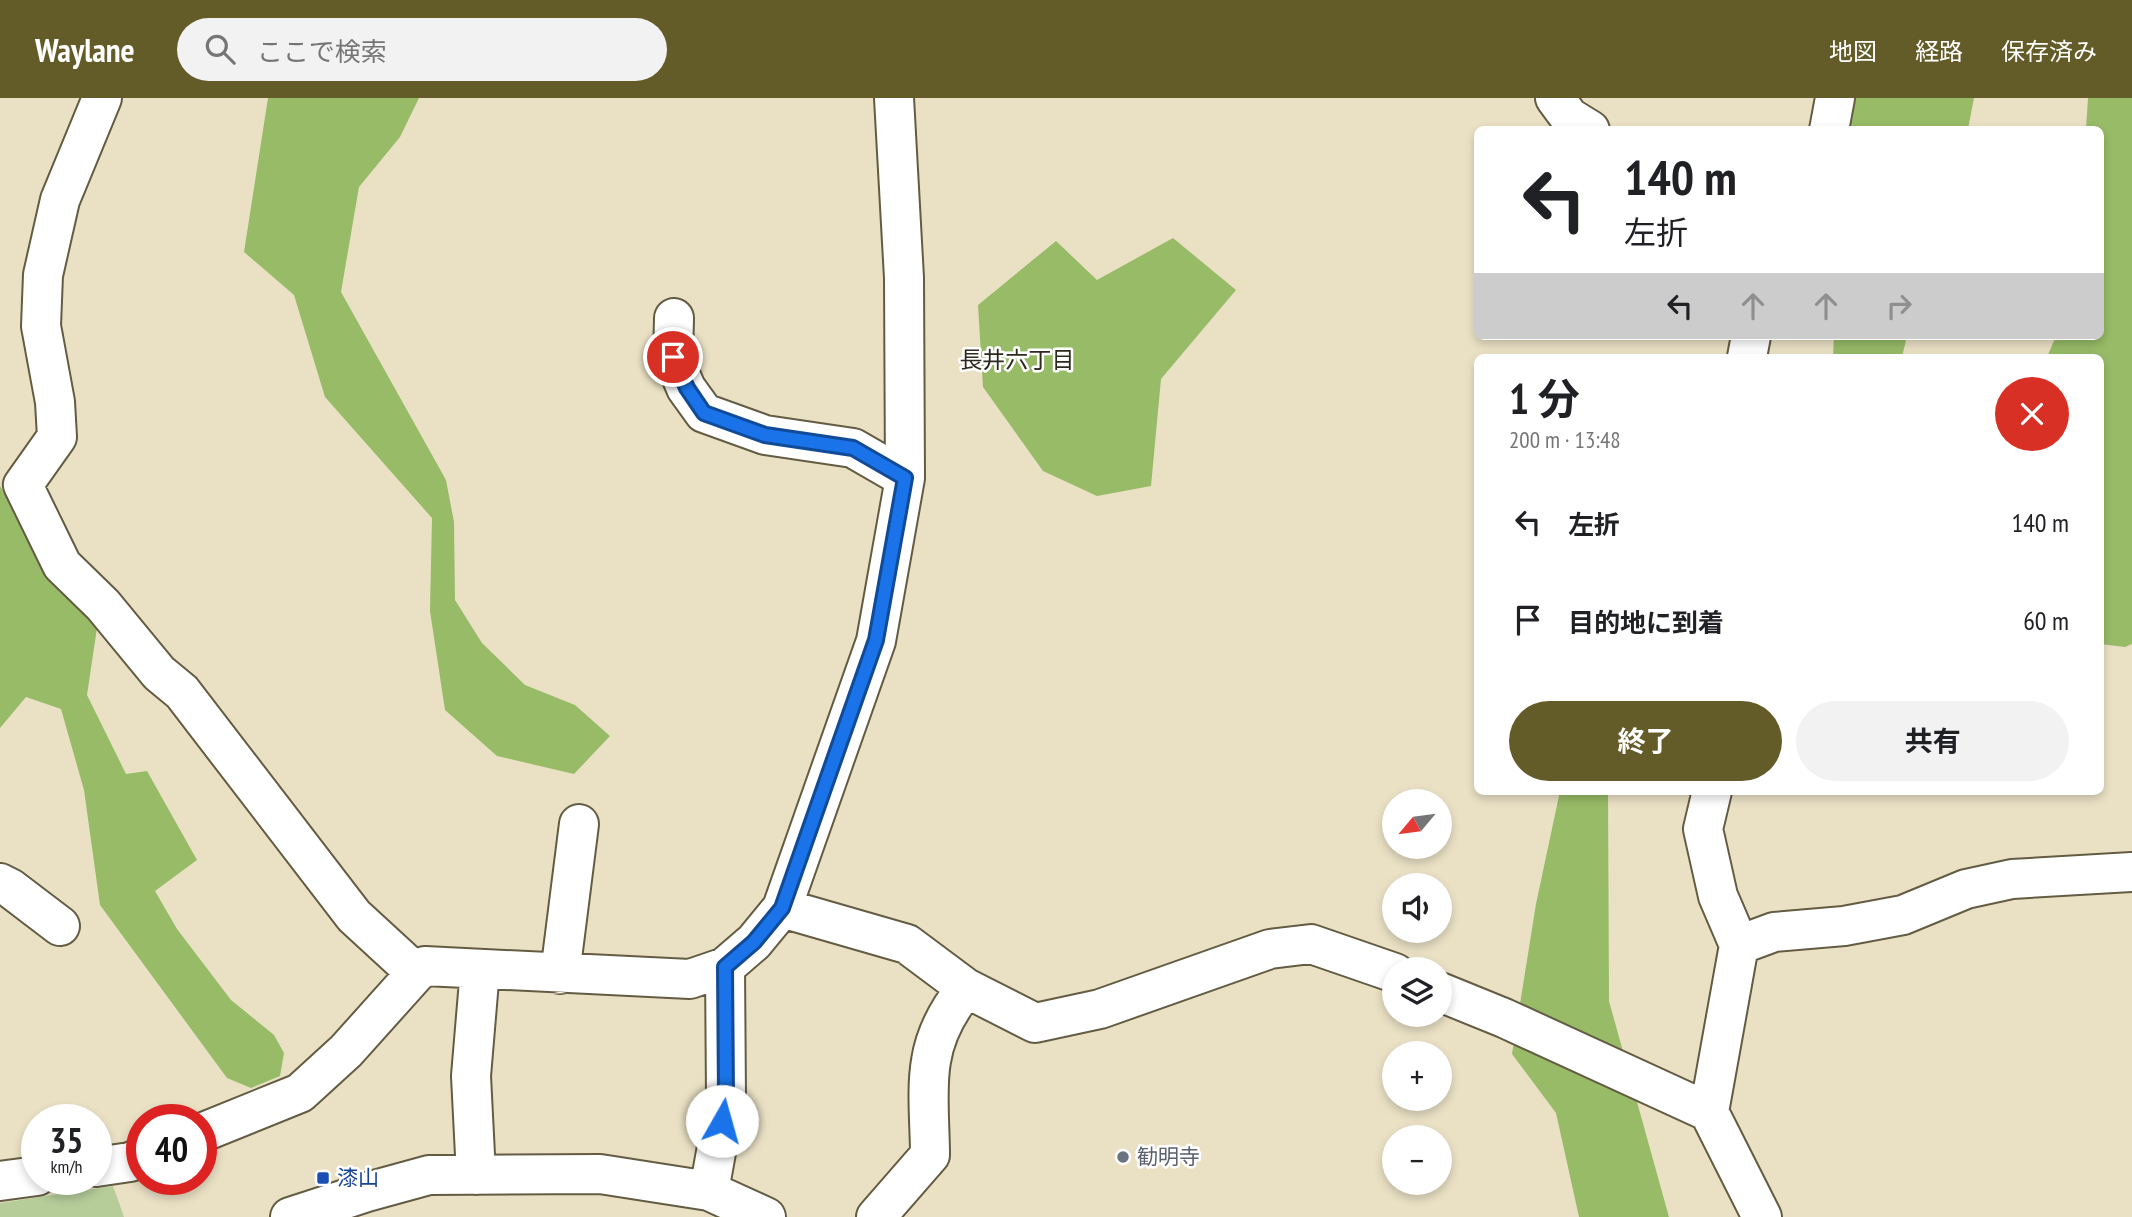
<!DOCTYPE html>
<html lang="ja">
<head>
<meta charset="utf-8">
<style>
  :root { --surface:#fff; --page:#f2f2f2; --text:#202124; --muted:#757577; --accent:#635c28 }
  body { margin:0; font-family:"PT Sans Narrow","Noto Sans JP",sans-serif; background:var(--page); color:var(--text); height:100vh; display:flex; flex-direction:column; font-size:26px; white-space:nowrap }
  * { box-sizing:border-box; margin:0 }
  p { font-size:23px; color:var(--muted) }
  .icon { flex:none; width:38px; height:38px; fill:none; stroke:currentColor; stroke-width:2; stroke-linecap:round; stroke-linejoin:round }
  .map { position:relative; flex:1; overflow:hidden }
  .panel { position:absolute; left:1474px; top:256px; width:630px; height:441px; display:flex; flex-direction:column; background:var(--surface); border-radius:10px; box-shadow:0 4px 10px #0003 }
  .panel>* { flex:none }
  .top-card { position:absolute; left:1474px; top:28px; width:630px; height:214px; border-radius:10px; box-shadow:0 4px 10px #0003; background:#fff; color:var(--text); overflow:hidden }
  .needle { width:46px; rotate:241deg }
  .controls { position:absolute; left:1382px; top:691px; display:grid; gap:14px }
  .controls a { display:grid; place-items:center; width:70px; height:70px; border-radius:50%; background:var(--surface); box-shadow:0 4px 10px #0003; font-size:35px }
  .speed { position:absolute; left:21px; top:1006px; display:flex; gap:14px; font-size:35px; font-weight:700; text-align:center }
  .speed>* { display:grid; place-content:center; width:91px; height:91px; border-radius:50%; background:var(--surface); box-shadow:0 4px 10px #0003; line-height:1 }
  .speed small { font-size:18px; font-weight:400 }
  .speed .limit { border:10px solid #d22; background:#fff; color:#111 }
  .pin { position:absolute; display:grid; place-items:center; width:60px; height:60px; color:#fff; margin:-30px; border:4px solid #fff; border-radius:50%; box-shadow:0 2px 7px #0007 }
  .me { position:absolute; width:77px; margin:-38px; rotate:7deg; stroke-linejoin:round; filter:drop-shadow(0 0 5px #0008) }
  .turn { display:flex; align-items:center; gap:24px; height:147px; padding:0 35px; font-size:32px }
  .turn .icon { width:91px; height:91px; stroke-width:2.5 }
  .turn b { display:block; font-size:49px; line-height:60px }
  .lanes { display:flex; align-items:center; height:66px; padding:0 35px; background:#0003; justify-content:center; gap:35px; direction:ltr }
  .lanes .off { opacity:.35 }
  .round { display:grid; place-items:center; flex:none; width:74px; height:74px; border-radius:37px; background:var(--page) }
  .overview { display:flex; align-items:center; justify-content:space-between; height:119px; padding:0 35px }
  h1 { font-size:42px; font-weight:700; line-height:52px }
  .primary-button { display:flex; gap:14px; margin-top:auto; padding:14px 35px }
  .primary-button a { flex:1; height:80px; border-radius:42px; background:var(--accent); color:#fff; font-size:28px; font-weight:700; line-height:80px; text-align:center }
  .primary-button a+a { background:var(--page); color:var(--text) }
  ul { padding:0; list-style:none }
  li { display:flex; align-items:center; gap:21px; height:98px; padding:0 35px }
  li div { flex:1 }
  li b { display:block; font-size:26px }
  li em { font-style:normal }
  header { display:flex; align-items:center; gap:42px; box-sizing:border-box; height:98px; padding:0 35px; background:var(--accent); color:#fff }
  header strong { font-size:33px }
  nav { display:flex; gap:38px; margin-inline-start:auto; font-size:24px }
  .search { width:490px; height:63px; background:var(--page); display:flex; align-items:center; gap:18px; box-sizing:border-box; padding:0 24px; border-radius:38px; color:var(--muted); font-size:26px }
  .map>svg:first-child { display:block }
  .green { fill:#b6cd9a }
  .forest { fill:#97bb67 }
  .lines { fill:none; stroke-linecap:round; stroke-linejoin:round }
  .minor-casing { stroke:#635c43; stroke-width:42 }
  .minor { stroke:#fff; stroke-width:38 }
  .route-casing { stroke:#114b97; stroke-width:18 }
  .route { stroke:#1a73e8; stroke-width:12 }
  .worship-dot { fill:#6b7280; stroke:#fff; stroke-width:2.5 }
  .transit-dot { fill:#1a4fb4; stroke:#fff; stroke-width:2.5 }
  .labels { text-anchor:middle; stroke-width:5; stroke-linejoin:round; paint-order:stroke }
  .worship-label { font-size:21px; fill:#5b616d; stroke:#fff; text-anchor:start }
  .transit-label { font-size:21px; fill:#164399; stroke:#fff; text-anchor:start }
  .neighbourhood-label { font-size:23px; fill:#2c291e; stroke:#fff }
</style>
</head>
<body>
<header>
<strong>Waylane</strong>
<div class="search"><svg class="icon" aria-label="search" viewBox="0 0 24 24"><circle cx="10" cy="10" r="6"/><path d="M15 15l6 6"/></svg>ここで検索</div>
<nav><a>地図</a><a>経路</a><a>保存済み</a></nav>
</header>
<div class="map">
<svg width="2132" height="1119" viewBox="0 0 2132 1119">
  <rect width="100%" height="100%" fill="#eae1c5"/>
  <path class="green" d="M113,1088l11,31h-124v-14z"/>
  <path class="forest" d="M268,0h151l-19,39 -41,50 -18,105 105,188 8,42 1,78 27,43 43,42 50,20 35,31 -36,38 -77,-18 -52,-46 -15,-99 2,-93 -107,-121 -31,-102 -50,-43z
    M1853,0h121l-6,31 -118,1z
    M2088,0h44v546l-7,3 -25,-3v-287h-53l9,-21h44v-206l-14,-1z
    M1173,140l63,52 -75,89 -10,107 -54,10 -54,-25 -60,-84 -5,-82 78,-64 41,39z
    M1834,238h73l-5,21h-69z
    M0,388l41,71 57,64 -11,74 39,79 21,-3 50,89 -42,31 22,38 54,71 43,35 10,18 -4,23 -29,12 -24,-10 -127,-173 -16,-115 -23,-81 -35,-12 -26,31z
    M1560,693h48l1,210 60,216h-90l-23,-104 -44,-59 24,-150z"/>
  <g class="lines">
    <defs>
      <path id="minor" d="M102,0l-42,102 -17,75 -2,51 14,76 2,35 -34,48 39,80 41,40 56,68 23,19 172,224 62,57
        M1555,0l14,19 21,13
        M1829,32l6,-32
        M674,220l-1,39 13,31 18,25 61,22 88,13 52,30
        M1747,259l4,-21
        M1712,693l-9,38 15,67 21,49 -30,167 53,105
        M0,785l10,5 50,38
        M782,810l125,36 59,44 69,35 65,-14 170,-60 41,-5 84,29
        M1739,847l35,-13 70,-6 59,-11 63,-26 46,-10 120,-7
        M560,876l19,-150
        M1440,894l64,26 205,94
        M201,1035l99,-40 46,-42 70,-78 9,-7 265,13 35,-12
        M96,1069l34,-5 12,-5
        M476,1077l-5,-99 9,-107
        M0,1083l37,-5
        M709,1093l17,-94 -1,-130 29,-25 28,-34 94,-267 29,-163 -1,-200 -10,-180
        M290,1119l77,-25 62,-17 171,-1 109,17 57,26
        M876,1119l54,-62c0,-29 -4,-66 1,-94 4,-26 18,-52 35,-73"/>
    </defs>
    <use href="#minor" class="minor-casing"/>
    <use href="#minor" class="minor"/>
  </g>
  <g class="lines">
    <defs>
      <path id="route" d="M673,259l14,31 17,25 61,22 88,13 52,30 -29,162 -94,268 -28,34 -29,25 1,130 -4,24"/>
    </defs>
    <use href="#route" class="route-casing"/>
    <use href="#route" class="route"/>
  </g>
  <circle class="worship-dot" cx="1123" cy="1059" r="7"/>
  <rect class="transit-dot" x="316" y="1073" width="14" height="14" rx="3.5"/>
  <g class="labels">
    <g class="worship-label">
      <text x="1137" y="1066">勧明寺</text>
    </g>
    <g class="transit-label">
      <text x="337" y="1087">漆山</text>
    </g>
    <g class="neighbourhood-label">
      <text x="1017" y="270">長井六丁目</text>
    </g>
  </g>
</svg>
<div class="controls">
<a><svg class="needle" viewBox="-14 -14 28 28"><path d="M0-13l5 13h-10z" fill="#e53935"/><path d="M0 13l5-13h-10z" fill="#757577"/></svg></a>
<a><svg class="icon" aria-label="sound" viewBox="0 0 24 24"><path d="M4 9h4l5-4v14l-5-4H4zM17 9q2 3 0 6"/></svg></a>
<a><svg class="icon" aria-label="layers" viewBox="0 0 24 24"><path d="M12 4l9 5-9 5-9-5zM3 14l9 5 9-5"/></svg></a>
<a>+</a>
<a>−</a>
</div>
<div class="speed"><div>35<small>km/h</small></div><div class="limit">40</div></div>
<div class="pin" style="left:673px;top:259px;background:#d93025"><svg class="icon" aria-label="arrive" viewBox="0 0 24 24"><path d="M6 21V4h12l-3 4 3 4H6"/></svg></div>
<svg class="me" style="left:722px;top:1023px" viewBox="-20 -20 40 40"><circle r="19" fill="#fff"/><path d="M0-13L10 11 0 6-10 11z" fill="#1a73e8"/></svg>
<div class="top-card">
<div class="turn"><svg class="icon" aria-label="left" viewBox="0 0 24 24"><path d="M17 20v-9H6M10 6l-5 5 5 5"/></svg><div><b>140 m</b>左折</div></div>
<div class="lanes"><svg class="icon" aria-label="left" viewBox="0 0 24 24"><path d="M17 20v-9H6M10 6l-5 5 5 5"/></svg><svg class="icon off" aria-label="ahead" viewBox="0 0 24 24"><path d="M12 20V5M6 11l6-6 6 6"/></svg><svg class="icon off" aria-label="ahead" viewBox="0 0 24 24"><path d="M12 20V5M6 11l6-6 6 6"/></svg><svg class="icon off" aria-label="right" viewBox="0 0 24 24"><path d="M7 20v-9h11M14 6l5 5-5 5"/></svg></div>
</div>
<section class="panel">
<div class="overview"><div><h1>1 分</h1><p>200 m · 13:48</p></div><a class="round" style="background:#d93025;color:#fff"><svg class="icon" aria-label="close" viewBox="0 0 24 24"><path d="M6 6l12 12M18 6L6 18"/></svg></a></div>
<ul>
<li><svg class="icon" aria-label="left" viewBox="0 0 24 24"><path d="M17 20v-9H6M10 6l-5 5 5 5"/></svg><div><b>左折</b></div><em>140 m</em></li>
<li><svg class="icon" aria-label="arrive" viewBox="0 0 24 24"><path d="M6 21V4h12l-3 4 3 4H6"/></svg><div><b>目的地に到着</b></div><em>60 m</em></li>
</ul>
<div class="primary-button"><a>終了</a><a>共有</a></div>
</section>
</div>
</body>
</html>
